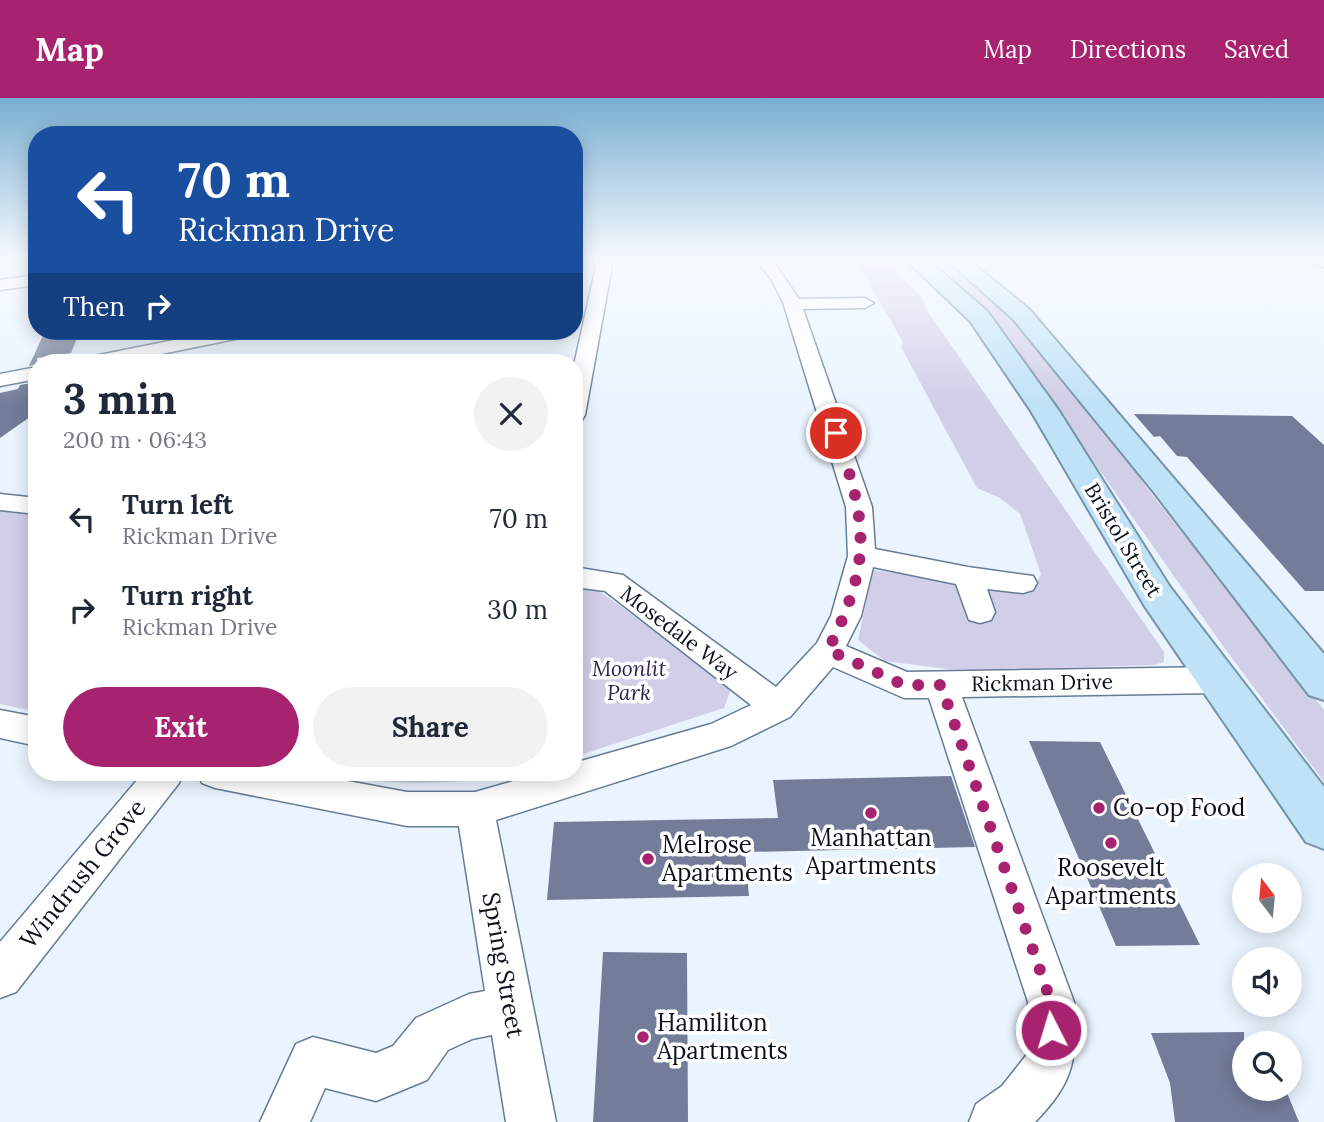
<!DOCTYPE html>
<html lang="en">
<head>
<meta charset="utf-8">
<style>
  :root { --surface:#fff; --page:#f2f2f3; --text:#1f2937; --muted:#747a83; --accent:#a7236f }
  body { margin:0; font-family:Lora,serif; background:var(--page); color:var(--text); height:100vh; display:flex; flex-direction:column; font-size:26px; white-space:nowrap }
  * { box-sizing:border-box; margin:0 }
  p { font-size:23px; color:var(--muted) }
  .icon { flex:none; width:38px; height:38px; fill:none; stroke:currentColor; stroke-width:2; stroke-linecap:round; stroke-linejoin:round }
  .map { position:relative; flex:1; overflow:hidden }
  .details { position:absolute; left:28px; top:256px; width:555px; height:427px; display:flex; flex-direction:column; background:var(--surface); border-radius:28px; box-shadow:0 4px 18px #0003 }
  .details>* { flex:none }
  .top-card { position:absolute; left:28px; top:28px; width:555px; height:214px; border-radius:28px; box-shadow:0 4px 18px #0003; background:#1a4fa0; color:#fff; overflow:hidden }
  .needle { width:46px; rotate:344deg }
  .controls { position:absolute; left:1232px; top:765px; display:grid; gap:14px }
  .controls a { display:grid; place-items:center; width:70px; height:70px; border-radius:50%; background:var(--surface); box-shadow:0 4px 18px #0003; font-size:35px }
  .pin { position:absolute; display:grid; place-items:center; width:60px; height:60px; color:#fff; margin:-30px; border:4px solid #fff; border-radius:50%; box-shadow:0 2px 7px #0007 }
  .me { position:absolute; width:77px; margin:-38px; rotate:355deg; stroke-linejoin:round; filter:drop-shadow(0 0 5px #0008) }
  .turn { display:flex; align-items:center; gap:24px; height:147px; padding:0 35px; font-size:32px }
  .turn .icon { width:91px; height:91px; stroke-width:2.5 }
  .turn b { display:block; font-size:49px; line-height:60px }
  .then { display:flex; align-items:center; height:66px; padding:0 35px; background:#0003; gap:14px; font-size:26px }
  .round { display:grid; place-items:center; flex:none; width:74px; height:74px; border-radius:37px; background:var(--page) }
  .headline { display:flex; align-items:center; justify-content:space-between; height:119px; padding:0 35px }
  h1 { font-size:42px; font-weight:700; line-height:52px }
  .cta { display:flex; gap:14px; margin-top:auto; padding:14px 35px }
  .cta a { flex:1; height:80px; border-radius:42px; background:var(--accent); color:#fff; font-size:28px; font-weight:700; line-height:80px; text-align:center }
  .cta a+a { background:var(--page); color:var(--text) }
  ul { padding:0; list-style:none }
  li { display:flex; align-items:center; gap:21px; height:91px; padding:0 35px }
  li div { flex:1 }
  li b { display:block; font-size:26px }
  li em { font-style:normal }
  header { display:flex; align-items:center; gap:42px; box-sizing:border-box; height:98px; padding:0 35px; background:var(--accent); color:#fff }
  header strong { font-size:33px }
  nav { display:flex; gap:38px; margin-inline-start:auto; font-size:24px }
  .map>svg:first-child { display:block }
  .green { fill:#d1cee8 }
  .building { fill:#737c99 }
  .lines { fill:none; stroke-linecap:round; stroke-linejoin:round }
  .minor-casing { stroke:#667c95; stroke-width:3 }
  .trunk-casing { stroke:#7694a7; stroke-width:4 }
  .minor { fill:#fff; fill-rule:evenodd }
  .trunk { fill:#c0e2f6; fill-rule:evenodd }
  .route { stroke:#a7236f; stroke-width:12; stroke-dasharray:0 21.6 }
  .poi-dot { fill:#a7236f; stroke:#fff; stroke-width:2.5 }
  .labels { text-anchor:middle; stroke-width:7; stroke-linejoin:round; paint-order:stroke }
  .street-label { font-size:21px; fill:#09111b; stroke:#fff }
  .park-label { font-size:21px; font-style:italic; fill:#2b1f4e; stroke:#fff }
  .near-poi-label { font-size:24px; fill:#09111b; stroke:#fff; text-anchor:start }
  .near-street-label { font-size:24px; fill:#09111b; stroke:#fff }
</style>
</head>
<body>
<header>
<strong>Map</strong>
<nav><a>Map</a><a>Directions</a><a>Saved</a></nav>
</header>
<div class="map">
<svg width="1324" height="1024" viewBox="0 0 1324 1024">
  <rect width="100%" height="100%" fill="#eaf4ff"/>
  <path class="green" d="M856,163h40l4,3 -9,3 32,31 3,11 238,343v10l-10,3 -192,6 -77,-10 -27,-21 15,-70 113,16 48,3 7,-15 -21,-60 -20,-16 -23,-10 -76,-141 2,-5z
    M929,163h14l59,48 23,25 66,77 65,89 168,210v72l-101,-136 -226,-322 -18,-21z
    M0,412l37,5v197l-37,-8z
    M574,485l17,2 141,102 -8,21 -150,49z
    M319,674h199c-67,15 -132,14 -199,0z"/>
  <path class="building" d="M45,233h35l-9,22 -34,5v6l-8,2z
    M37,284v30l-37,26v-45l18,-4 2,-4z
    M1134,316l158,2 32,29v146h-19l-118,-134 -10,-1 -17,-20 -6,1z
    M1029,643l71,1 100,203 -84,1z
    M951,678l24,71 -230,5 4,44 -202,4 7,-78 224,-4 -5,-38z
    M603,854l84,1 1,169h-95z
    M1244,934v56h41l14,34h-124l-5,-39 -19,-50z"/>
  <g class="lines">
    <defs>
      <path id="minor" d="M593,163h16l3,5 -27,149 -3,5 -8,2v-57l22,-99z
        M757,163h16l26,38 66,-1 9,5 -9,5 -62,1 69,198 3,42 93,18 65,9 4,7 -4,7 -10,3 -36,-4 8,23 -4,8 -11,3 -11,-3 -13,-36 -83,-17 -12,49 -15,30 61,26 309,-5 11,4 5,9 -5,9 -11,4 -254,4 112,305c2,56 3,77 -39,120h-66l7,-18 26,-18 26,-33v-51l-99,-304h-25l-71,-31 -43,50 -59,29 -235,74 60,302h-50l-14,-87 -20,4 -24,11 -21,30 -51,21 -51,-13 -15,34h-50l36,-78 17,-7 63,16 17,-7 23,-28 53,-24 16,-3 -26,-165h-52l-192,-38 -13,-5 -5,-11h102l108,20h68l70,-20h29v-9l137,-39 40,-19 -146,-114 -31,-4v-20l49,8 153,112 41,-44 14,-27 17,-60 -2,-49 -63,-205 -12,-23z
        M1311,163h13v6l-11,-3z
        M37,177v10l-37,5v-10z
        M219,233h35l-9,6 -123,25h-38l3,-4 7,-2z
        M37,269v12l-37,7v-12z
        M0,396l37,4v16l-37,-4z
        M0,612l37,7v29l-37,-8z
        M144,674h40l-5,11 -163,209 -16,6v-56z"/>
      <path id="trunk" d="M907,163h22l58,50 72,100 111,176 154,200v62l-18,-7 -162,-237 -113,-194 -61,-90z
        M948,163h22l59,48 295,345v46l-15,-5 -156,-204 -140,-172z"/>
    </defs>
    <use href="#minor" class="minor-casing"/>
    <use href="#trunk" class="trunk-casing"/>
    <use href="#minor" class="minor"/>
    <use href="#trunk" class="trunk"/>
  </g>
  <linearGradient id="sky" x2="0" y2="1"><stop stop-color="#79aed1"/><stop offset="0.53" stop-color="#f6faff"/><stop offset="1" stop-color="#f6faff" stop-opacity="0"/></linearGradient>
  <rect width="1324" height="306" fill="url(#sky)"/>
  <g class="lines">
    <path class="route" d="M836,335c32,90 36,130 -8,217l76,35h37l110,317v28"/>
  </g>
  <g class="poi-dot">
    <circle cx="1099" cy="710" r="7"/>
    <circle cx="871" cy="715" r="7"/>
    <circle cx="1111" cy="745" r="7"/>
    <circle cx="648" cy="761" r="7"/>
    <circle cx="643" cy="939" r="7"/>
  </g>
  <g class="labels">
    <g class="street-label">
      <text transform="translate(1123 442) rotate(59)" y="7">Bristol Street</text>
      <text transform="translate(679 535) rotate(37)" y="7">Mosedale Way</text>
      <text transform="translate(1042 585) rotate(-1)" y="7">Rickman Drive</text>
    </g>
    <g class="park-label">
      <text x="629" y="578">Moonlit<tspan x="629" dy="24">Park</tspan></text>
    </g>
    <g class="near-poi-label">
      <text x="1113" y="718">Co-op Food</text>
      <text x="871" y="748" text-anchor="middle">Manhattan<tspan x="871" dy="28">Apartments</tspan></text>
      <text x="662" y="755">Melrose<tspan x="662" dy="28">Apartments</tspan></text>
      <text x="1111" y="778" text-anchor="middle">Roosevelt<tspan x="1111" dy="28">Apartments</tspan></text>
      <text x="657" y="933">Hamiliton<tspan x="657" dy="28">Apartments</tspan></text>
    </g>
    <g class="near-street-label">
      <text transform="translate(83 776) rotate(-51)" y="8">Windrush Grove</text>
      <text transform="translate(503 867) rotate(80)" y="8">Spring Street</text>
    </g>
  </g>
</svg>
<div class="controls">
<a><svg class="needle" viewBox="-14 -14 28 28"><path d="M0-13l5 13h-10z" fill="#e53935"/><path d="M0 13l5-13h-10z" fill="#747a83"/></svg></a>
<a><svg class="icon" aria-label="sound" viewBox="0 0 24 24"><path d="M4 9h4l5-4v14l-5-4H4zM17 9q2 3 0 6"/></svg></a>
<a><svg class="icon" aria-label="search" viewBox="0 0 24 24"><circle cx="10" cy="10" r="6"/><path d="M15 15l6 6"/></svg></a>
</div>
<div class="pin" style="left:836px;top:335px;background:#d93025"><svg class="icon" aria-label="arrive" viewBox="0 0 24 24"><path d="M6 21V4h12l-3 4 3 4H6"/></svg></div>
<svg class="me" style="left:1051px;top:932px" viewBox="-20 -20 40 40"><circle r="17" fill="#a7236f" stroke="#fff" stroke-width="3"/><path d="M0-11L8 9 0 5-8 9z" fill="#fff"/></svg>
<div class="top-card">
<div class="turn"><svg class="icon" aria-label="left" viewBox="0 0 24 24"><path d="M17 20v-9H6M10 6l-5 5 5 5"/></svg><div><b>70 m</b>Rickman Drive</div></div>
<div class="then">Then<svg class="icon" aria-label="right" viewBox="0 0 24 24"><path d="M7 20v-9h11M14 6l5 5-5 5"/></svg></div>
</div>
<section class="details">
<div class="headline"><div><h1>3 min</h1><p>200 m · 06:43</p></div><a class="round"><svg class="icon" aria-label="close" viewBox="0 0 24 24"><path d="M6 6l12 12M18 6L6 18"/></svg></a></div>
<ul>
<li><svg class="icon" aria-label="left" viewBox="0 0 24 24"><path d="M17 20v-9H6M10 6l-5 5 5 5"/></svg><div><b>Turn left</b><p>Rickman Drive</p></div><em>70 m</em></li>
<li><svg class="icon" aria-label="right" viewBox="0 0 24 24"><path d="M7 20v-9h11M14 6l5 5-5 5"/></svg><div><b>Turn right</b><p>Rickman Drive</p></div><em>30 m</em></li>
</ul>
<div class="cta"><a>Exit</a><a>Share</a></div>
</section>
</div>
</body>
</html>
